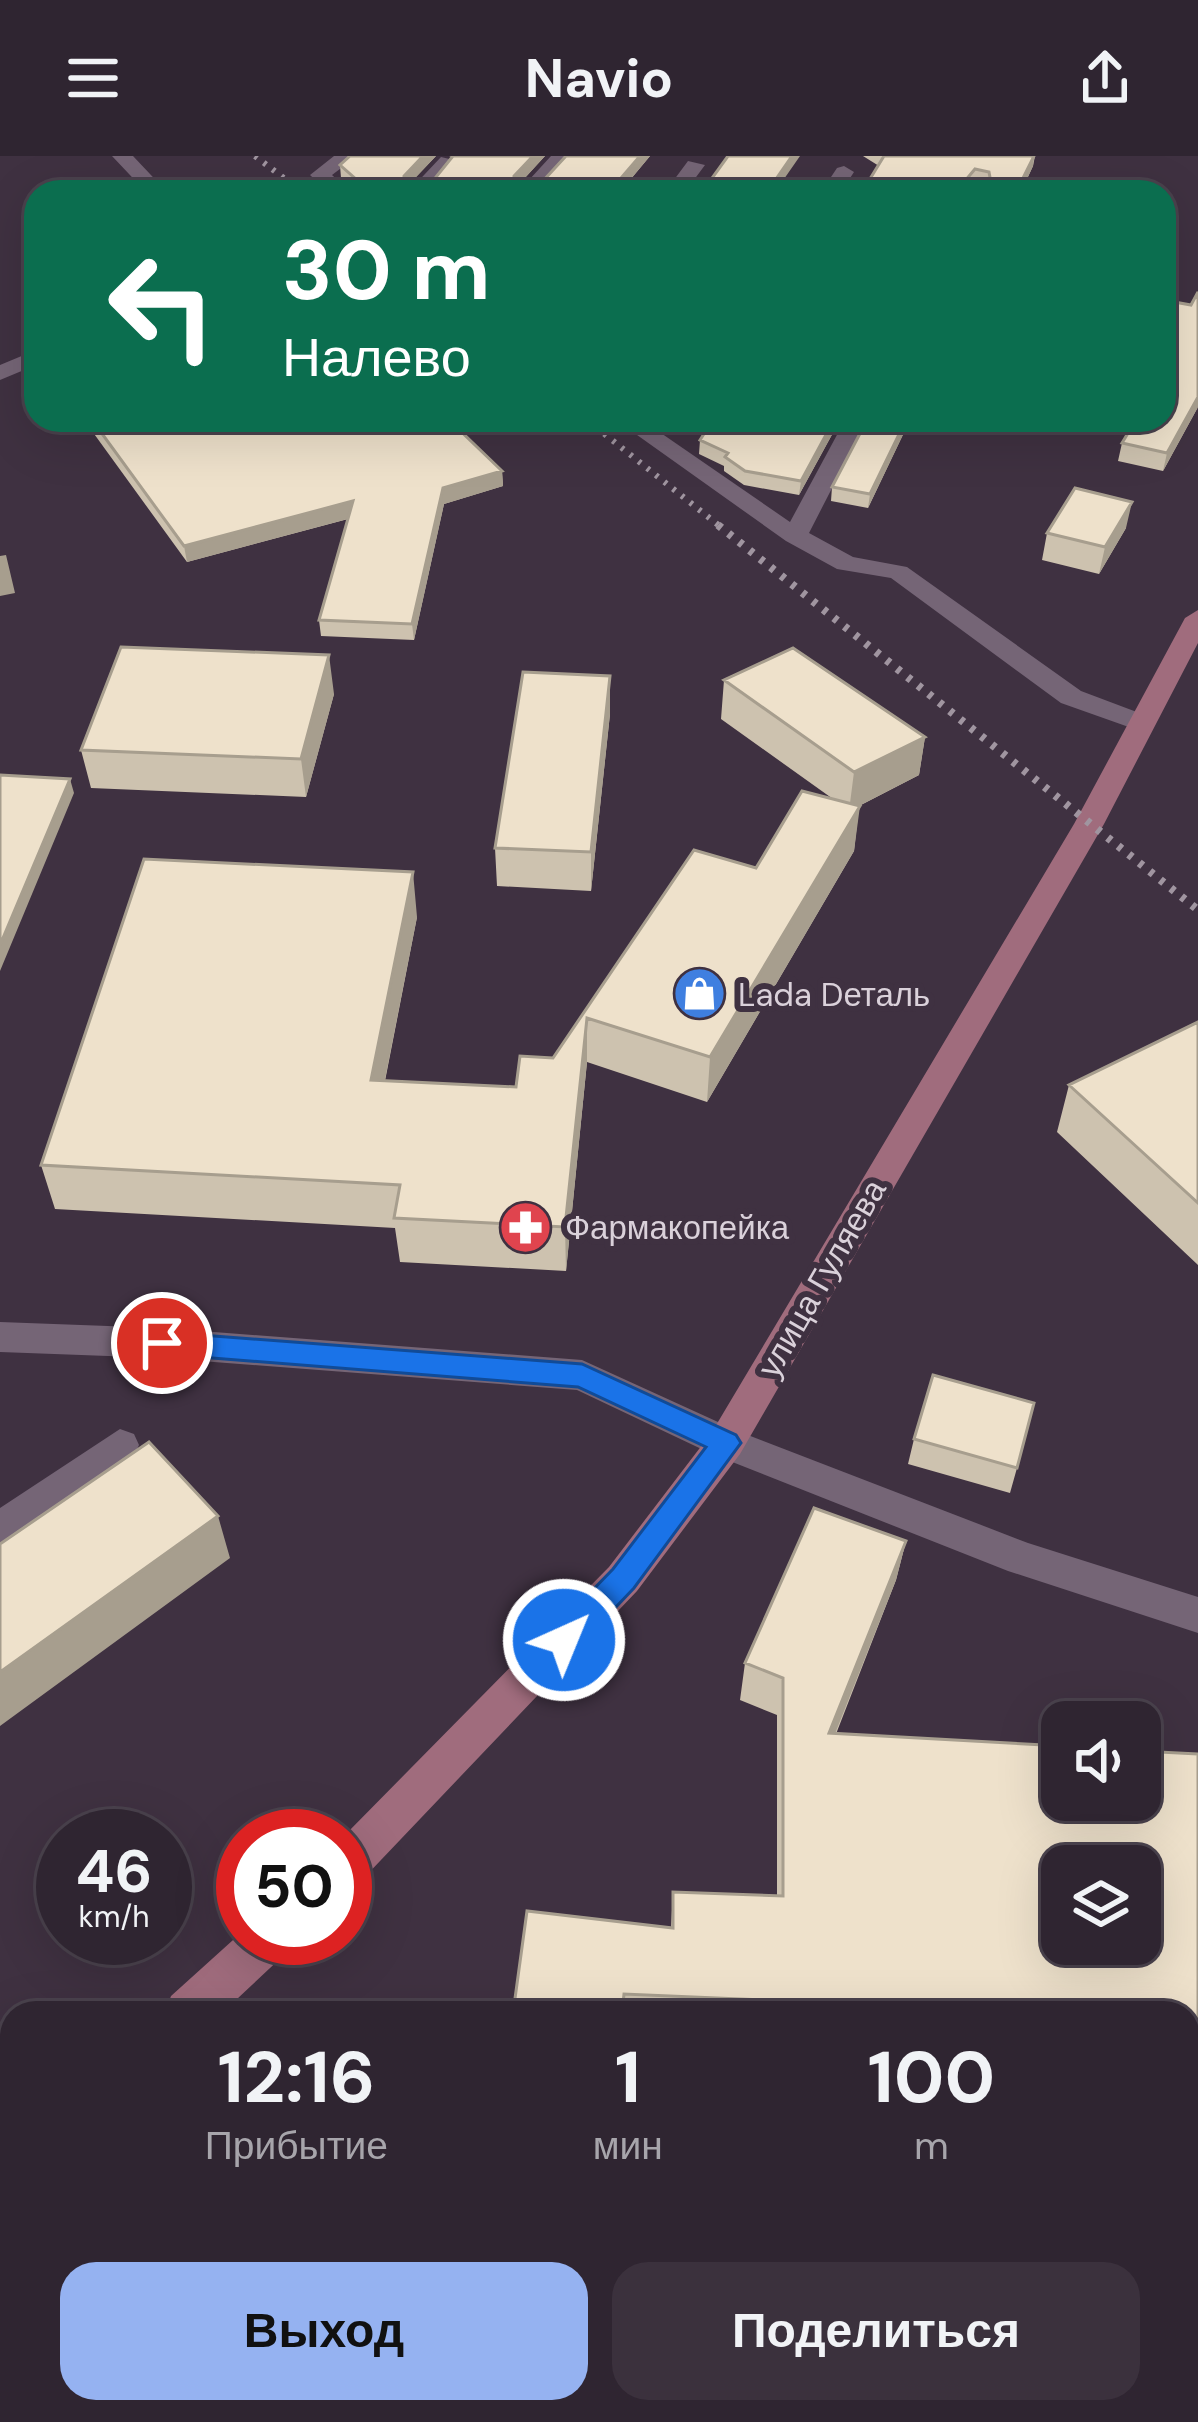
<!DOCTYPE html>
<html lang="ru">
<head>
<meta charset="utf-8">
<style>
  :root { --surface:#2f2531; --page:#3b313d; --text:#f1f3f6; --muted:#a7a5ab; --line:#4a424d; --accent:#95b2f1 }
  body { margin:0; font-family:"DM Sans",sans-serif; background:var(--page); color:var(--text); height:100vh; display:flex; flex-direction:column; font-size:45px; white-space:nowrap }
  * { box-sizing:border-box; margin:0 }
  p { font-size:39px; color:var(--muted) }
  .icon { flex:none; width:66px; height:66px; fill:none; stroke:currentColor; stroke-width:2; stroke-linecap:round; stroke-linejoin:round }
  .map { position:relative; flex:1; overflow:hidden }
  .sheet { position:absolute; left:0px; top:1845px; width:1200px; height:423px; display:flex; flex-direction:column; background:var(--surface); border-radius:36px 36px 0 0; box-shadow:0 12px 48px #0002,0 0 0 3px var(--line) }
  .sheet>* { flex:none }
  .hud { position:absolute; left:24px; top:24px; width:1152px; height:252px; border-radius:36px; box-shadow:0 12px 48px #0002,0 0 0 3px var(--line); background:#0b6e4f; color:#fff; overflow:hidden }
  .fabs { position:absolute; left:1041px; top:1545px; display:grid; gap:24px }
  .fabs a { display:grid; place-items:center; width:120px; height:120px; border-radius:24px; background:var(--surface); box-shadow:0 12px 48px #0002,0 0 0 3px var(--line); font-size:60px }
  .speed { position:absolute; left:36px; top:1653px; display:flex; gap:24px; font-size:60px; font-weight:700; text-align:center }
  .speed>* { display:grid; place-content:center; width:156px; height:156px; border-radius:50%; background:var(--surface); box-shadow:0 12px 48px #0002,0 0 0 3px var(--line); line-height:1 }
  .speed small { font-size:30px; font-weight:400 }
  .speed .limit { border:18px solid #d22; background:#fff; color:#111 }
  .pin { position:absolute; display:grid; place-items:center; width:102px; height:102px; color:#fff; margin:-51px; border:6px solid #fff; border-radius:50%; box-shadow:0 3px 12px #0007 }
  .me { position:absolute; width:132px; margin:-66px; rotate:44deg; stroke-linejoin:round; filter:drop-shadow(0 0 9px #0008) }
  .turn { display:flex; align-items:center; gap:42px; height:252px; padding:0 60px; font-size:54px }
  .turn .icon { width:156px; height:156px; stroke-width:2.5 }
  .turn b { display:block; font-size:84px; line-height:102px }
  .eta { display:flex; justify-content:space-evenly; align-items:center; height:204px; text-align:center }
  .eta b { font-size:72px; font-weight:700; line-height:84px }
  .button { display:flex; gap:24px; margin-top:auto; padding:24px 60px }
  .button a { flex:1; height:138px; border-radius:36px; background:var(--accent); color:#111; font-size:48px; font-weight:700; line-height:138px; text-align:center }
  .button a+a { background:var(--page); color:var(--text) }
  header { display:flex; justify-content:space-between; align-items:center; height:156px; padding:0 60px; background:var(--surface); font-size:54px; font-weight:700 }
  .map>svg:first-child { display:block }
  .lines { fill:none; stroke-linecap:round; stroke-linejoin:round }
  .minor { fill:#756576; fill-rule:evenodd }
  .major { fill:#a06c7d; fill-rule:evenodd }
  .rail-far1 { stroke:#a095a0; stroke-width:6; stroke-dasharray:3 8; stroke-linecap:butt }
  .rail { stroke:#a095a0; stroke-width:8; stroke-dasharray:4.5 9; stroke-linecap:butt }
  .wall { fill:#cdc2af }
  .shaded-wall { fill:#a79e8e }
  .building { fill:#eee1cb; stroke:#a79e8e; stroke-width:3; fill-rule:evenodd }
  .route { fill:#1a73e8; stroke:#114b97; stroke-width:3 }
  .labels { text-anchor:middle; stroke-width:12; stroke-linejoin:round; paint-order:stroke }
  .poi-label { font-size:33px; fill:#dad1da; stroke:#3f3141; text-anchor:start }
  .street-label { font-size:33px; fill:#dad1da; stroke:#3f3141 }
</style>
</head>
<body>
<header><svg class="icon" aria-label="menu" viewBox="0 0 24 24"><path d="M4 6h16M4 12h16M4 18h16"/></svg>Navio<svg class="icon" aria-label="share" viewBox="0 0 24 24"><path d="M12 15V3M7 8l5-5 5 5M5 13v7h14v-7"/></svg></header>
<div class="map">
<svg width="1198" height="2266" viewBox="0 0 1198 2266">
  <rect width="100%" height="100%" fill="#3f3141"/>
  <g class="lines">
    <path class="minor" d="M112,0h21l34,36h-21z
      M334,0h23l-25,19 18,17h-22l-18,-17z
      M551,0h21l-33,36h-21z
      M441,1l17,4 -29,31h-21z
      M688,5l17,4 -20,27h-20z
      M844,10l10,6 -13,20h-20l16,-24z
      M36,194v15l-36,15v-15z
      M616,264h26l148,102 55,-102h22l-58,113 44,24 54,10 174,124 69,26 4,6 -14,8 -79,-28 -170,-125 -54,-9 -51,-28z
      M0,1166l162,6 420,32 158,72 288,111 170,54v36l-190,-62 -296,-117 -135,-64 -415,-32 -162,-6z
      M120,1273l14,5 5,11 -5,11 -120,86 -14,5v-39z
      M1188,2015l10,1v50l-10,-1z"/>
    <path class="major" d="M1198,454v33l-94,181 -364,630 -103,137 -276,290 -16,7 -1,-52 265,-269 103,-135 362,-608 111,-206z
      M243,1775v7h49l-7,16 -63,59h-57l6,-17z
      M12,1996v56l-12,5v-56z"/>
    <path class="rail-far1" d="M255,0l47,36
      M587,264l135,108"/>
    <path class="rail" d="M718,369l480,385"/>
  </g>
  <path class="wall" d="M436,0l-25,26h21l20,-25 -3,-1h96l-24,26h21l24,-26h84l-30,36h-269v-6l-10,-8 -1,-13z
    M863,0h172l-2,10 -12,26 -142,-26z
    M1198,251l-35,64 -45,-10 4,-18z
    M84,264h365l53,51 1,15 -59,18 -30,136 -93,-4 -2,-16 29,-101 -161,43z
    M713,264h127l-41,75 -55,-10 -20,-14v-5l-25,-12 1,-14z
    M910,264l-42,88 -37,-7 1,-14z
    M1126,372l-27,46 -57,-14 5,-27z
    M610,520v38l-19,177 -94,-5 -2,-38z
    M724,524l201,57 -6,38 -60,31 -5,45 -147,251 -120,-40 -21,209 -166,-9 -5,-34 -340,-19 -14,-44 376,-248 -32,164 131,6 37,-29 141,-208 62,18 77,-69 -112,-80z
    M334,538l-28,103 -215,-9 -10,-38z
    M1198,866v243l-141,-133 12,-47z
    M914,1283l103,29 -7,25 -102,-29z
    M906,1385l-10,39 -60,154 362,20v296l-10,-1v-36h-675l158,-85 2,-36 104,4v-181l-37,-15 5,-37z"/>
  <path class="shaded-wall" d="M423,0h13l-31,33 -1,-13z
    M533,0h12l-30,33 -1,-13z
    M640,0h10l-30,36h-11z
    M792,0h8l-25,36h-8z
    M1034,0l-1,10 -12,26h-5z
    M1198,241v10l-35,64 4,-18z
    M834,264h6l-41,75 2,-14z
    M906,264h4l-42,88 2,-14z
    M502,315l1,15 -59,18 -30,136 -2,-16 31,-136z
    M353,345l2,16 -168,45 -3,-16z
    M1132,346l-6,26 -27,46 6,-27z
    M6,399l9,38 -15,3v-40z
    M329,499l5,39 -28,103 -5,-38z
    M610,520v38l-19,177v-39z
    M925,581l-6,38 -70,36 5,-39z
    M70,623l4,14 -74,178v-26z
    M860,650l-6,45 -147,251 3,-45z
    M413,716l4,45 -41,208 -5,-45z
    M587,862v44l-21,209 -1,-44z
    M218,1360l12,42 -230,168v-54z
    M906,1385l-10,39 -75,189 8,-36z"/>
  <path class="building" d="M350,0h73l-19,20v6h28l21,-26h80l-19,20v7l28,-1 24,-26h74l-31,36h-227l-32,-5 7,-7 -17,-15z
    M728,0h64l-25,36h-65z
    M884,0h150l-18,36h-154zM975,13l14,3 2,11 -27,-1z
    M1198,136v105l-31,56 -45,-10 14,-23h28v-106l10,-12 17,3z
    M92,264h357l53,51 -59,17 -31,136 -93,-4 34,-119 -169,45z
    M713,264h121l-33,61 -56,-10 -20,-14 3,-4 -28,-13z
    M867,264h39l-36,74 -38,-7z
    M1075,332l57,14 -27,45 -58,-14z
    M121,491l208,8 -28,104 -220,-9z
    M793,492l132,89 -71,35 -130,-92z
    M523,516l87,4 -19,176 -96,-4z
    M0,619l70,4 -70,166z
    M802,635l58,15 -150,251 -123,-39 -22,209 -171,-9 6,-33 -359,-20 103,-306 269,13 -42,208 145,7 4,-31 33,2 141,-208 62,18z
    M1198,866v181l-129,-118z
    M933,1219l101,28 -17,65 -103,-29z
    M149,1286l69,74 -218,156v-128z
    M814,1352l92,33 -77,192 233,13v54h78v-49l58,3v265h-10v-6h-128l-436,-19 -2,19h-109l14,-102 146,17v-36l110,4v-218l-38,-15zM1062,1710h78v78h-78z
    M1188,2121l10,1v144h-739l2,-10h727z"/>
  <path class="route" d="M162,1176l420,32 154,71 5,8 -107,145 -59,62 -11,4 -11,-4 -5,-10 5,-9 60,-62 93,-122 -128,-60 -416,-33 -14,-11z"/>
  <defs>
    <symbol id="shop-disc" viewBox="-11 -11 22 22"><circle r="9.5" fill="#3f7fe0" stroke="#3f3141"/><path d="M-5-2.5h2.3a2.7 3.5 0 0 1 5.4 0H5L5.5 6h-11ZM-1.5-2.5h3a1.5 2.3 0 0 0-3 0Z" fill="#fff"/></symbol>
    <symbol id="pharmacy-disc" viewBox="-11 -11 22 22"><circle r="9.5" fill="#e0444e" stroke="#3f3141"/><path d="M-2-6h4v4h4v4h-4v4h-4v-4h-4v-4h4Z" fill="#fff"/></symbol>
  </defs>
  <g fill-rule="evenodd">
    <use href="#shop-disc" x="670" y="808" width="59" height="59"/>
    <use href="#pharmacy-disc" x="496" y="1042" width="59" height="59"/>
  </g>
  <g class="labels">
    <g class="poi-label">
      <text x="738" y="850">Lada Dеталь</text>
      <text x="565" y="1083">Фармакопейка</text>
    </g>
    <g class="street-label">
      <text transform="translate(821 1122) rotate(-60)" y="12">улица Гуляева</text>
    </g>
  </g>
</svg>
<div class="fabs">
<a><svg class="icon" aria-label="sound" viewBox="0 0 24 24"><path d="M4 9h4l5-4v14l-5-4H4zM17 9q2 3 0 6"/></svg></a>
<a><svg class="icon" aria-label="layers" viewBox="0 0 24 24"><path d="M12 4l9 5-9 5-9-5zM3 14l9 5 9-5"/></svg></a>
</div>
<div class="speed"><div>46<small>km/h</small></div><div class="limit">50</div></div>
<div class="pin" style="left:162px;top:1187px;background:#d93025"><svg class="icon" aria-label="arrive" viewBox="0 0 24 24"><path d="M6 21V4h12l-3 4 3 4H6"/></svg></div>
<svg class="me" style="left:564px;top:1484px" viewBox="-20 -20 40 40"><circle r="17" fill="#1a73e8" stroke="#fff" stroke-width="3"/><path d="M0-11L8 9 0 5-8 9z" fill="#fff"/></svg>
<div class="hud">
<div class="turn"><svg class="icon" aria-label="left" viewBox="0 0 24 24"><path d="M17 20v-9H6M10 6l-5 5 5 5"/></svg><div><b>30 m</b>Налево</div></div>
</div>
<section class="sheet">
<div class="eta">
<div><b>12:16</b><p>Прибытие</p></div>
<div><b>1</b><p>мин</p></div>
<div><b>100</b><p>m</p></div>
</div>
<div class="button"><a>Выход</a><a>Поделиться</a></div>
</section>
</div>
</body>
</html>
